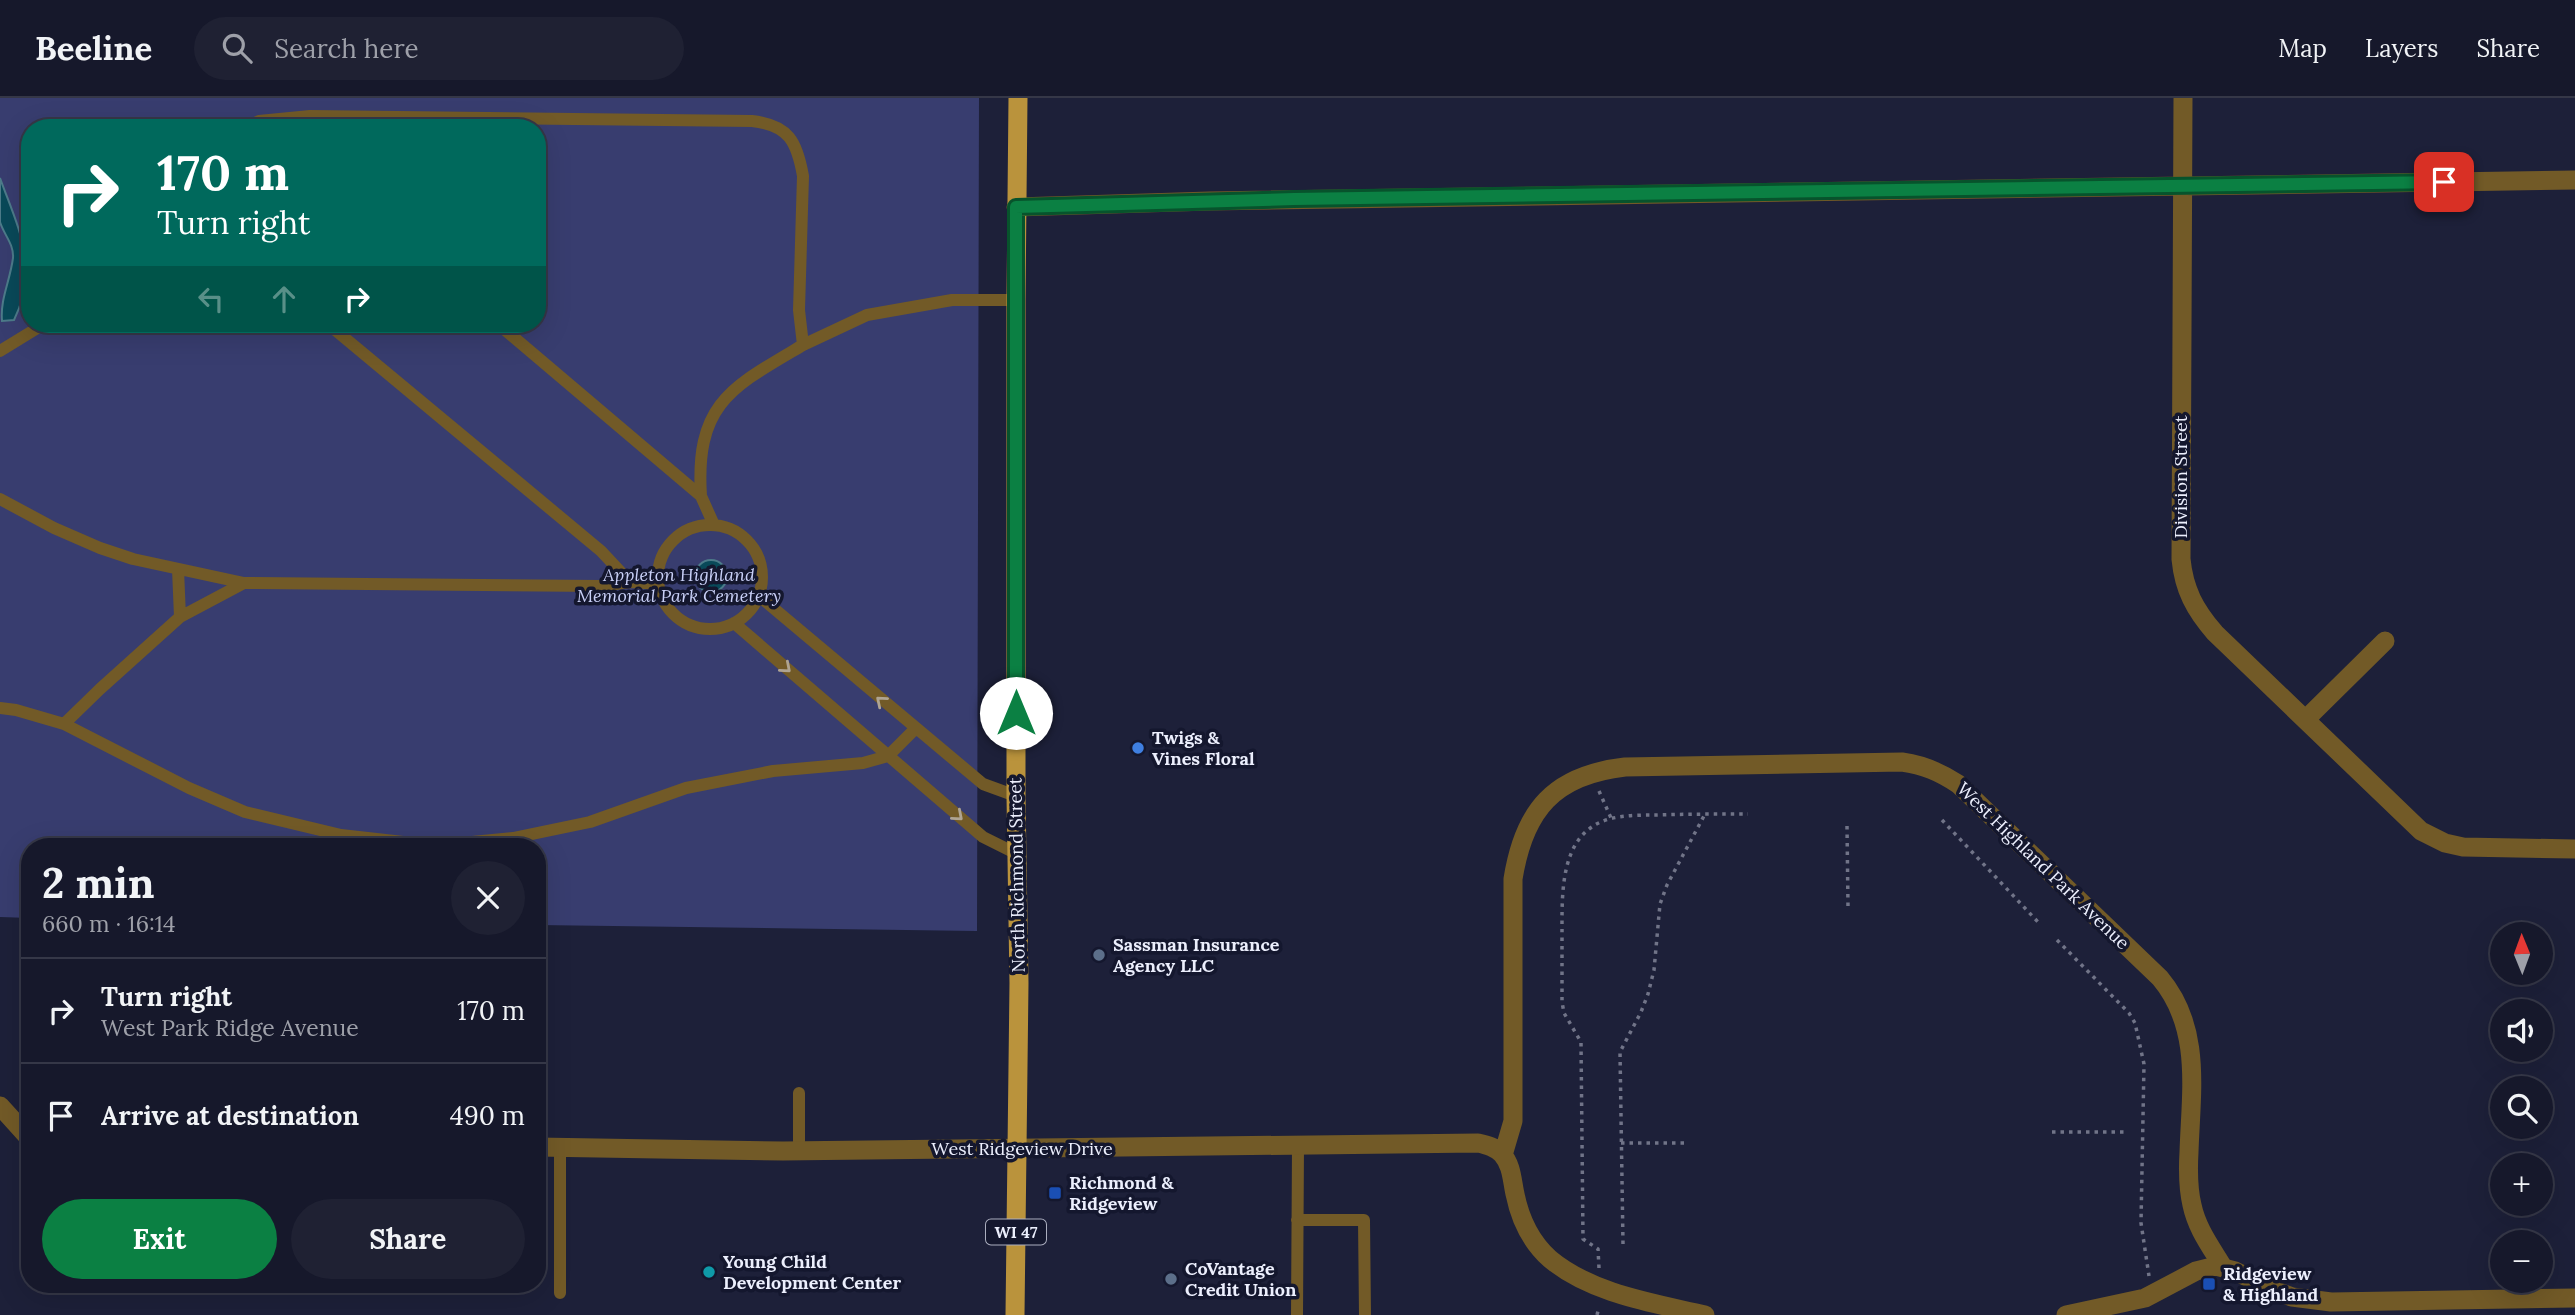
<!DOCTYPE html>
<html lang="en">
<head>
<meta charset="utf-8">
<style>
  :root { --surface:#16182b; --page:#1f2133; --text:#f1f3f6; --muted:#9ea0a9; --line:#353747; --accent:#0b8043 }
  body { margin:0; font-family:Lora,serif; background:var(--page); color:var(--text); height:100vh; display:flex; flex-direction:column; font-size:26px; white-space:nowrap }
  * { box-sizing:border-box; margin:0 }
  p { font-size:23px; color:var(--muted) }
  .icon { flex:none; width:38px; height:38px; fill:none; stroke:currentColor; stroke-width:2; stroke-linecap:round; stroke-linejoin:round }
  .map { position:relative; flex:1; overflow:hidden }
  .details { position:absolute; left:21px; top:740px; width:525px; height:455px; display:flex; flex-direction:column; background:var(--surface); border-radius:28px; box-shadow:0 7px 28px #0002,0 0 0 2px var(--line) }
  .details>* { flex:none }
  .top-card { position:absolute; left:21px; top:21px; width:525px; height:214px; border-radius:28px; box-shadow:0 7px 28px #0002,0 0 0 2px var(--line); background:#00695c; color:#fff; overflow:hidden }
  .needle { width:46px; rotate:359deg }
  .fabs { position:absolute; left:2490px; top:824px; display:grid; gap:14px }
  .fabs a { display:grid; place-items:center; width:63px; height:63px; border-radius:50%; background:var(--surface); box-shadow:0 7px 28px #0002,0 0 0 2px var(--line); font-size:35px }
  .pin { position:absolute; display:grid; place-items:center; width:60px; height:60px; color:#fff; margin:-30px; border-radius:14px; box-shadow:0 4px 10px #0006 }
  .me { position:absolute; width:77px; margin:-38px; rotate:0deg; stroke-linejoin:round; filter:drop-shadow(0 0 5px #0008) }
  .turn { display:flex; align-items:center; gap:24px; height:147px; padding:0 21px; font-size:32px }
  .turn .icon { width:91px; height:91px; stroke-width:2.5 }
  .turn b { display:block; font-size:49px; line-height:60px }
  .lanes { display:flex; align-items:center; height:66px; padding:0 21px; background:#0003; justify-content:center; gap:35px; direction:ltr }
  .lanes .off { opacity:.35 }
  .round { display:grid; place-items:center; flex:none; width:74px; height:74px; border-radius:37px; background:var(--page) }
  .headline { display:flex; align-items:center; justify-content:space-between; height:119px; padding:0 21px }
  h1 { font-size:42px; font-weight:800; line-height:52px }
  .action { display:flex; gap:14px; margin-top:auto; padding:14px 21px }
  .action a { flex:1; height:80px; border-radius:42px; background:var(--accent); color:#fff; font-size:28px; font-weight:800; line-height:80px; text-align:center }
  .action a+a { background:var(--page); color:var(--text) }
  ul { padding:0; list-style:none }
  li { display:flex; align-items:center; gap:21px; height:105px; padding:0 21px; border-top:2px solid var(--line) }
  li div { flex:1 }
  li b { display:block; font-size:26px }
  li em { font-style:normal }
  header { display:flex; align-items:center; gap:42px; box-sizing:border-box; height:98px; padding:0 35px; background:var(--surface); border-bottom:2px solid var(--line) }
  header strong { font-size:33px }
  nav { display:flex; gap:38px; margin-inline-start:auto; font-size:24px }
  .search { width:490px; height:63px; background:var(--page); display:flex; align-items:center; gap:18px; box-sizing:border-box; padding:0 24px; border-radius:38px; color:var(--muted); font-size:26px }
  .map>svg:first-child { display:block }
  .green { fill:#383d6f; fill-rule:evenodd }
  .water { fill:#094959; stroke:#4d7b8a; stroke-width:2 }
  .lines { fill:none; stroke-linecap:round; stroke-linejoin:round }
  .path { stroke:#717488; stroke-width:3.5; stroke-dasharray:3.5 5; stroke-linecap:butt }
  .service { stroke:#725a27; stroke-width:12 }
  .minor { stroke:#725a27; stroke-width:19 }
  .primary { stroke:#ba933c; stroke-width:19 }
  .oneway { stroke:#afa492 }
  .route-casing { stroke:#07532c; stroke-width:18 }
  .route { stroke:#0b8043; stroke-width:12 }
  .shop-dot { fill:#3f7fe0; stroke:#14172e; stroke-width:2.5 }
  .service-dot { fill:#5c6f8a; stroke:#14172e; stroke-width:2.5 }
  .transit-dot { fill:#1a4fb4; stroke:#14172e; stroke-width:2.5 }
  .culture-dot { fill:#0f9aa8; stroke:#14172e; stroke-width:2.5 }
  .labels { text-anchor:middle; stroke-width:7; stroke-linejoin:round; paint-order:stroke }
  .shield { fill:#14172e; stroke:#abaebf; stroke-width:2 }
  .shield-label { font-size:16px; font-weight:bold; fill:#eceffd }
  .street-label { font-size:18px; fill:#eceffd; stroke:#14172e }
  .park-label { font-size:18px; font-style:italic; fill:#c9d0f7; stroke:#14172e }
  .poi-label { font-size:18px; font-weight:bold; fill:#eceffd; stroke:#14172e; text-anchor:start }
</style>
</head>
<body>
<header>
<strong>Beeline</strong>
<div class="search"><svg class="icon" aria-label="search" viewBox="0 0 24 24"><circle cx="10" cy="10" r="6"/><path d="M15 15l6 6"/></svg>Search here</div>
<nav><a>Map</a><a>Layers</a><a>Share</a></nav>
</header>
<div class="map">
<svg width="2575" height="1217" viewBox="0 0 2575 1217">
  <rect width="100%" height="100%" fill="#1d2039"/>
  <path class="green" d="M0,0h979l-2,833 -440,-6v-78h-507v71l-30,-1zM30,30h507v196h-507z"/>
  <path class="water" d="M0,80c18,50 40,89 14,142l-12,1c-2,-22 8,-40 11,-63 1,-14 -9,-23 -13,-36 0,-12 0,-31 0,-44z
    M695 478a16 16 0 1 1 32 0a16 16 0 1 1-32 0Z"/>
  <g class="lines">
    <path class="path" d="M1599,693l12,27
      M1942,722l96,102
      M1847,728l1,81
      M2057,842l72,73 6,10 9,41 -3,159 8,53
      M2052,1034h73
      M1621,1045h63
      M1623,1146l-3,-192 21,-40 7,-18 6,-24 6,-66 7,-19 38,-71
      M1599,1170l-1,-19 -15,-10 -2,-197 -17,-29 -2,-11c0,-23 0,-46 0,-70 0,-41 -2,-99 47,-113 16,-4 33,-4 48,-4 31,-1 61,-1 91,-1
      M1597,1217l2,-8"/>
    <path class="service" d="M246,30l13,-7 51,-5 442,5c37,4 45,21 51,55l-4,134 4,35c-71,42 -108,58 -102,151
      M328,226l273,227 29,31 28,2
      M498,226l203,172 13,29
      M803,247l64,-30 85,-15h64
      M0,253l44,-27
      M0,401l54,29 46,20 33,11 111,24 358,3 28,-4
      M658 479a52 52 0 1 1 104 0a52 52 0 1 1-104 0Z
      M178,471l2,48
      M759,498l224,188 33,12
      M734,525l249,214 34,17
      M0,610l16,2 48,14 125,64 56,24 96,23 71,8h50l51,-5 77,-16 96,-34 87,-17 90,-8 25,-7 27,-27
      M64,626l36,-35 80,-72 64,-34
      M799,995v58
      M1297,1122h67l1,95
      M560,1195v-146
      M1297,1217l1,-169"/>
    <path class="minor" d="M2183,0l-2,461c3,31 14,51 34,74l206,198 24,12 18,4 112,2
      M1016,109l194,-6 1365,-21
      M2306,621l79,-78
      M0,1008l30,33
      M537,1049l246,4 695,-8c9,2 17,4 24,11 10,11 10,27 13,40 5,25 16,48 35,65 42,35 104,44 155,56
      M1503,1057l10,-34v-242c11,-69 41,-104 112,-112l277,-5c22,3 38,10 56,22l202,194c42,50 31,113 29,174 -1,17 -1,36 3,53 5,24 19,42 31,62
      M2066,1217l79,-17 51,-27 20,-5 19,5 36,18 21,8 39,5 244,-4"/>
    <path class="primary" d="M1015,1217l4,-332 -3,-187v-496l2,-202"/>
  </g>
  <defs><path id="oneway-chevron" d="M-2-3.5L2.5 0L-2 3.5" fill="none" stroke-width="1.6" stroke-linecap="round" stroke-linejoin="round" transform="scale(1.75)"/></defs>
  <g class="oneway">
    <use href="#oneway-chevron" transform="translate(786 570) rotate(41)"/>
    <use href="#oneway-chevron" transform="translate(881 603) rotate(-140)"/>
    <use href="#oneway-chevron" transform="translate(958 718) rotate(41)"/>
  </g>
  <g class="lines">
    <defs>
      <path id="route" d="M1016,615v-506l278,-8 1150,-17"/>
    </defs>
    <use href="#route" class="route-casing"/>
    <use href="#route" class="route"/>
  </g>
  <circle class="shop-dot" cx="1138" cy="650" r="7"/>
  <g class="service-dot">
    <circle cx="1099" cy="857" r="7"/>
    <circle cx="1171" cy="1181" r="7"/>
  </g>
  <g class="transit-dot">
    <rect x="1048" y="1088" width="14" height="14" rx="3.5"/>
    <rect x="2202" y="1179" width="14" height="14" rx="3.5"/>
  </g>
  <circle class="culture-dot" cx="709" cy="1174" r="7"/>
  <g class="labels">
    <rect class="shield" x="986" y="1121.5" width="60" height="25" rx="5"/>
    <g class="shield-label">
      <text x="1016" y="1140">WI 47</text>
    </g>
    <g class="street-label">
      <text transform="translate(2181 379) rotate(-90)" y="6">Division Street</text>
      <text transform="translate(2043 768) rotate(44)" y="6">West Highland Park Avenue</text>
      <text transform="translate(1017 777) rotate(-91)" y="6">North Richmond Street</text>
      <text x="1022" y="1057">West Ridgeview Drive</text>
    </g>
    <g class="park-label">
      <text x="679" y="483">Appleton Highland<tspan x="679" dy="21">Memorial Park Cemetery</tspan></text>
    </g>
    <g class="poi-label">
      <text x="1152" y="646">Twigs &amp;<tspan x="1152" dy="21">Vines Floral</tspan></text>
      <text x="1113" y="853">Sassman Insurance<tspan x="1113" dy="21">Agency LLC</tspan></text>
      <text x="1069" y="1091">Richmond &amp;<tspan x="1069" dy="21">Ridgeview</tspan></text>
      <text x="723" y="1170">Young Child<tspan x="723" dy="21">Development Center</tspan></text>
      <text x="1185" y="1177">CoVantage<tspan x="1185" dy="21">Credit Union</tspan></text>
      <text x="2223" y="1182">Ridgeview<tspan x="2223" dy="21">&amp; Highland</tspan></text>
    </g>
  </g>
</svg>
<div class="fabs">
<a><svg class="needle" viewBox="-14 -14 28 28"><path d="M0-13l5 13h-10z" fill="#e53935"/><path d="M0 13l5-13h-10z" fill="#9ea0a9"/></svg></a>
<a><svg class="icon" aria-label="sound" viewBox="0 0 24 24"><path d="M4 9h4l5-4v14l-5-4H4zM17 9q2 3 0 6"/></svg></a>
<a><svg class="icon" aria-label="search" viewBox="0 0 24 24"><circle cx="10" cy="10" r="6"/><path d="M15 15l6 6"/></svg></a>
<a>+</a>
<a>−</a>
</div>
<div class="pin" style="left:2444px;top:84px;background:#d93025"><svg class="icon" aria-label="arrive" viewBox="0 0 24 24"><path d="M6 21V4h12l-3 4 3 4H6"/></svg></div>
<svg class="me" style="left:1016px;top:615px" viewBox="-20 -20 40 40"><circle r="19" fill="#fff"/><path d="M0-13L10 11 0 6-10 11z" fill="#0b8043"/></svg>
<div class="top-card">
<div class="turn"><svg class="icon" aria-label="right" viewBox="0 0 24 24"><path d="M7 20v-9h11M14 6l5 5-5 5"/></svg><div><b>170 m</b>Turn right</div></div>
<div class="lanes"><svg class="icon off" aria-label="left" viewBox="0 0 24 24"><path d="M17 20v-9H6M10 6l-5 5 5 5"/></svg><svg class="icon off" aria-label="ahead" viewBox="0 0 24 24"><path d="M12 20V5M6 11l6-6 6 6"/></svg><svg class="icon" aria-label="right" viewBox="0 0 24 24"><path d="M7 20v-9h11M14 6l5 5-5 5"/></svg></div>
</div>
<section class="details">
<div class="headline"><div><h1>2 min</h1><p>660 m · 16:14</p></div><a class="round"><svg class="icon" aria-label="close" viewBox="0 0 24 24"><path d="M6 6l12 12M18 6L6 18"/></svg></a></div>
<ul>
<li><svg class="icon" aria-label="right" viewBox="0 0 24 24"><path d="M7 20v-9h11M14 6l5 5-5 5"/></svg><div><b>Turn right</b><p>West Park Ridge Avenue</p></div><em>170 m</em></li>
<li><svg class="icon" aria-label="arrive" viewBox="0 0 24 24"><path d="M6 21V4h12l-3 4 3 4H6"/></svg><div><b>Arrive at destination</b></div><em>490 m</em></li>
</ul>
<div class="action"><a>Exit</a><a>Share</a></div>
</section>
</div>
</body>
</html>
